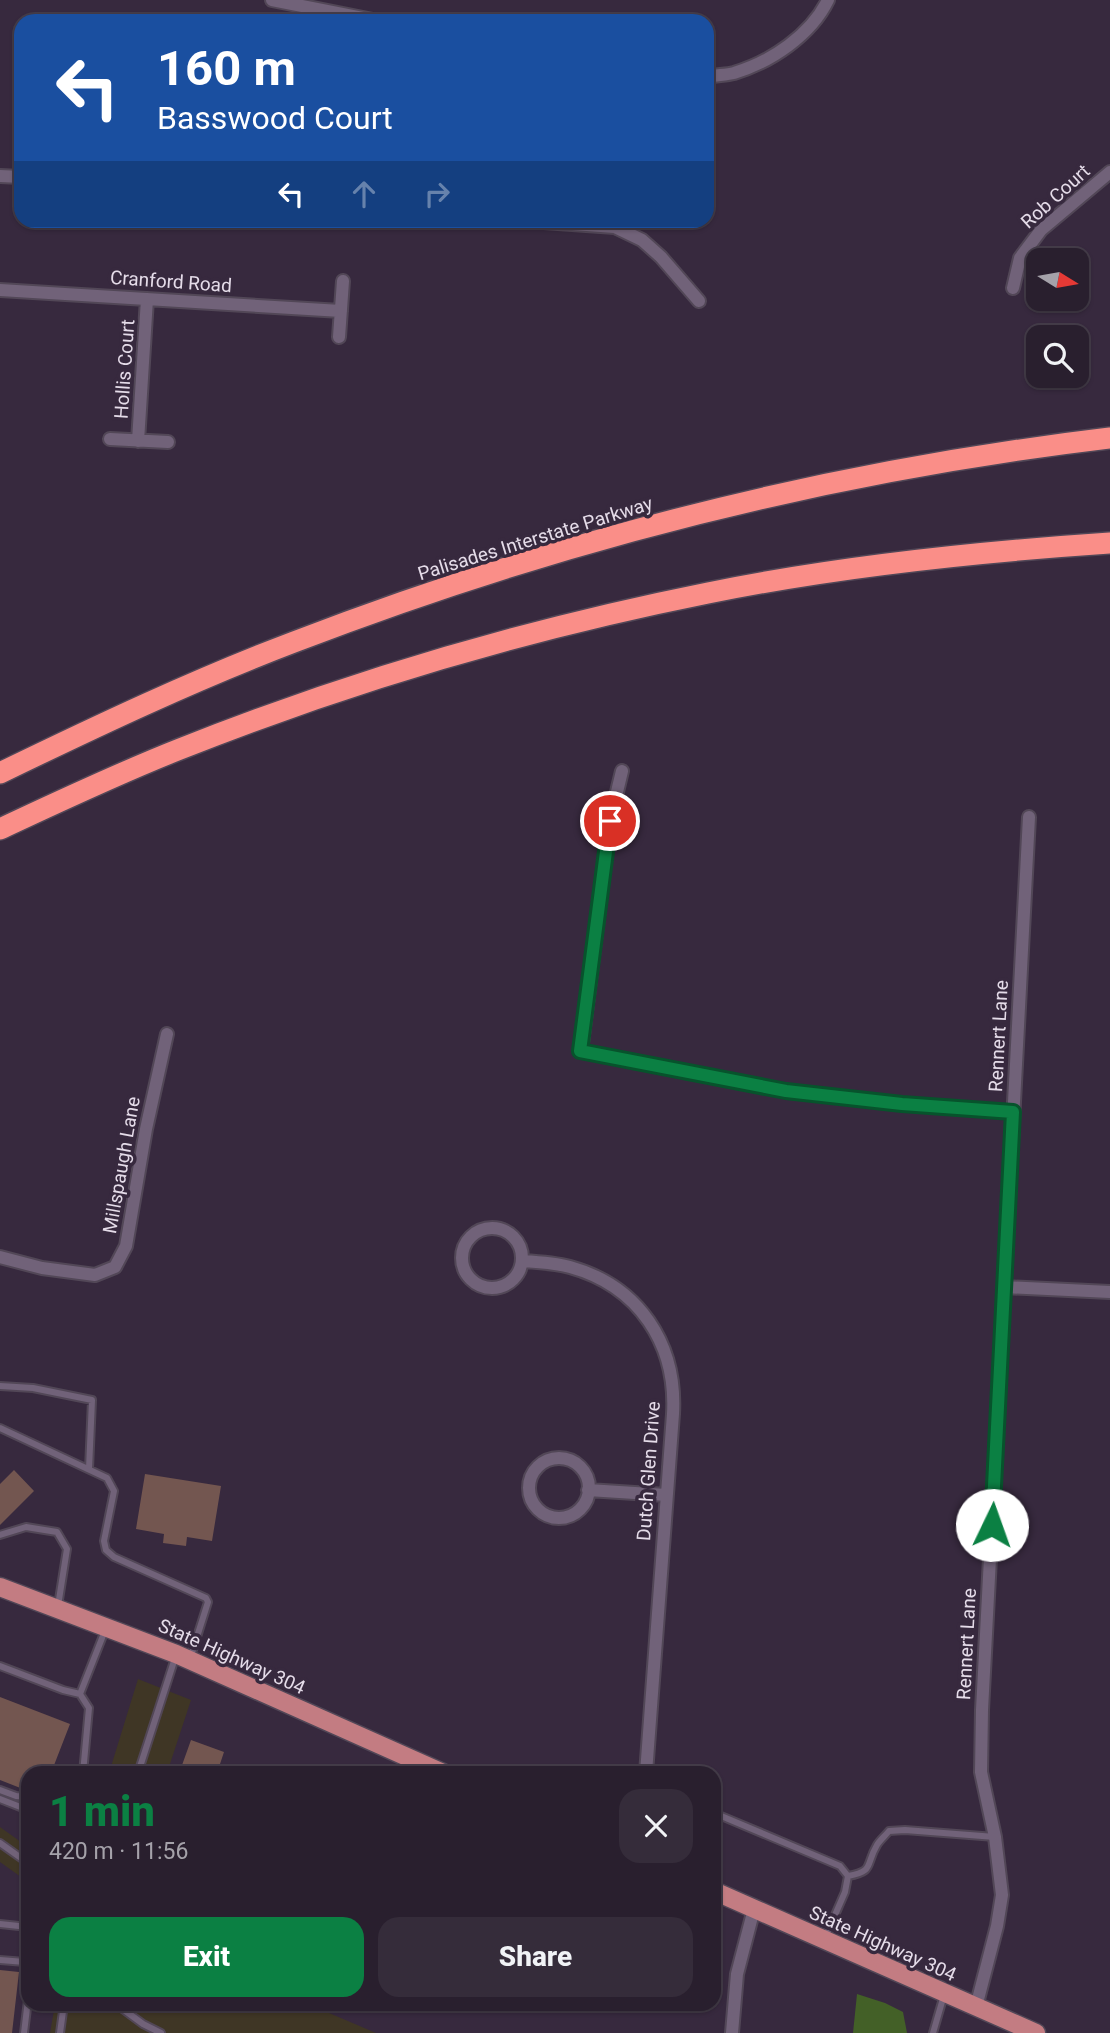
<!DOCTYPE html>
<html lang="en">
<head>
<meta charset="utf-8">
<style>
  :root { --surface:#291f2e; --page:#352c3a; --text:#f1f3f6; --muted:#a5a2aa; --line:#453d4a; --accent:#0b8043 }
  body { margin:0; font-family:Roboto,sans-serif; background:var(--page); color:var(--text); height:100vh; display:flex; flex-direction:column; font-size:26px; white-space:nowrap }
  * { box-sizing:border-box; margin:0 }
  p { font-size:23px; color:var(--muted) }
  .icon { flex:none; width:38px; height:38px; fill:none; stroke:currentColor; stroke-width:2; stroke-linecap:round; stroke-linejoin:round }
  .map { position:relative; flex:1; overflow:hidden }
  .details { position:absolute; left:21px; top:1766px; width:700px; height:245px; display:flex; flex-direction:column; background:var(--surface); border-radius:21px; box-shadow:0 2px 5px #0004,0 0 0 2px var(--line) }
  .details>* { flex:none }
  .top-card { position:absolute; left:14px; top:14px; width:700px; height:214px; border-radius:21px; box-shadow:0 2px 5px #0004,0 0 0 2px var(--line); background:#1a4fa0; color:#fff; overflow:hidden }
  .needle { width:46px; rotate:101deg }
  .buttons { position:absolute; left:1026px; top:248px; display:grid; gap:14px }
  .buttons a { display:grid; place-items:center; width:63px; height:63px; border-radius:14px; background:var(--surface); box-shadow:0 2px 5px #0004,0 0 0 2px var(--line); font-size:35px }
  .pin { position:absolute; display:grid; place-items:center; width:60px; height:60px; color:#fff; margin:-30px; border:4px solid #fff; border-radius:50%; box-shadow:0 2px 7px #0007 }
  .me { position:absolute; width:77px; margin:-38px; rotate:3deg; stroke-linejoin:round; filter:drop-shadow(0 0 5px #0008) }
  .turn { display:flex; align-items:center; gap:24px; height:147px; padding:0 28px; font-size:32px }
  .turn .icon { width:91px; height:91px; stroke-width:2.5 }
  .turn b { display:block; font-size:49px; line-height:60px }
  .lanes { display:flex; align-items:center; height:66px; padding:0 28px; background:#0003; justify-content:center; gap:35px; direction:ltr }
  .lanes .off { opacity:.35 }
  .round { display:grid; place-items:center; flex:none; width:74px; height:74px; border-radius:21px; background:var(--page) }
  .overview { display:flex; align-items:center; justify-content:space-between; height:119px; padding:0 28px }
  h1 { font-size:42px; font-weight:800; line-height:52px; color:var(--accent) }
  .action { display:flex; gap:14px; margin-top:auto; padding:14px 28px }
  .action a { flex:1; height:80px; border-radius:21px; background:var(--accent); color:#fff; font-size:28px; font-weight:800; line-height:80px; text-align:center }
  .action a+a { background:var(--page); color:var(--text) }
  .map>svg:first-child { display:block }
  .education { fill:#3f3625 }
  .green { fill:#436027 }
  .building { fill:#735650 }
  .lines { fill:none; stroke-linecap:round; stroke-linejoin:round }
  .lane-casing { stroke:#524757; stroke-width:10 }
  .street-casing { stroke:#524757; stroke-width:16 }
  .primary-casing { stroke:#524757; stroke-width:21 }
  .highway-casing { stroke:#524757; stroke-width:24 }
  .lane { stroke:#716279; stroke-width:6 }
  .street { stroke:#716279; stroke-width:12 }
  .primary { stroke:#c37c82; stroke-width:18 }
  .highway { stroke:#fa8e88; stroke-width:21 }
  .route-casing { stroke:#07532c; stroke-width:18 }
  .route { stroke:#0b8043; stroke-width:12 }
  .labels { text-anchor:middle; stroke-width:7; stroke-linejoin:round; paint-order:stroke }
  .street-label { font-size:19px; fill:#e5dce9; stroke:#37293e }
</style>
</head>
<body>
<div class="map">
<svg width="1110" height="2033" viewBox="0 0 1110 2033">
  <rect width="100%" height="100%" fill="#37293e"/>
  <path class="education" d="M138,1679l53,21 -24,73h-58z
    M0,1827l28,20v35l-28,-20z
    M55,2004h253l68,29h-326z"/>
  <path class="green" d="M857,1994l28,9 18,9 4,21h-54z"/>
  <path class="building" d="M14,1470l20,21 -34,34v-41z
    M145,1474l76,12 -9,55 -25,-4 -1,9 -23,-3 1,-9 -28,-5z
    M0,1697l70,27 -19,49h-23v18l-28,-11z
    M191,1740l33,12 -7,21h-23l-13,-5z
    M0,1970l19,2 -7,61h-12z"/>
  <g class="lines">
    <defs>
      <path id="lane" d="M0,1386l33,2 59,12 -3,69
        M0,1428l107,50 7,13 -10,50 2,9 8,7 92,41 2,4 -18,57
        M0,1535l26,-8 31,5 10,17 -9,57
        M0,1666l63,24 17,4 26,-66
        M80,1694l9,14 -6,65
        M138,1773l38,-118
        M0,1790l16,6 12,1
        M0,1799l28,11
        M714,1813l126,53 8,10 -3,16 -20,46
        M0,1843l28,20
        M848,1876c27,-5 17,-11 29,-31 3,-5 8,-9 12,-14l16,-1 90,7
        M0,1924l28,3
        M0,1960l25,2 3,2
        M116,2004l27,20 18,9
        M24,2033l4,-33
        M60,2033l4,-29
        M933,2033l11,-38"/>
      <path id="street" d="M272,0l106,21
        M707,77c9,-2 19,-2 27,-4 37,-11 77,-38 94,-73
        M0,176l21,1
        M515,220l100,7 27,13 19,17 38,44
        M1013,288l7,-30 21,-28 69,-58
        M0,290l341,21
        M339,337l4,-56
        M110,439l58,3
        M138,441l9,-142
        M622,771l-12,50 -29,230 205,40 116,13 111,8
        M462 1258a30 30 0 1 1 60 0a30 30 0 1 1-60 0Z
        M0,1257l42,11 53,7 20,-8 11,-21 20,-117 21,-95
        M522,1261c16,1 33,2 48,6 69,19 107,77 103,147l-27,359
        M1004,1287l106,5
        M529 1488a30 30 0 1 1 60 0a30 30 0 1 1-60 0Z
        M588,1490l78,5
        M976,2007l21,-81 5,-31 -7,-58 -14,-65 1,-62 47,-893
        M732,2033l5,-59 17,-65"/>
      <path id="primary" d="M0,1587l176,67 267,119
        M714,1891l322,142"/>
      <path id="highway" d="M0,773c97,-47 194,-93 294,-131 262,-101 537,-171 816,-204
        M0,829c60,-28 119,-56 180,-80 171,-68 348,-120 528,-156 132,-27 267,-41 402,-50"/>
    </defs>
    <use href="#lane" class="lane-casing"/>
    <use href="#street" class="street-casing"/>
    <use href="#primary" class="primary-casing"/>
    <use href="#highway" class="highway-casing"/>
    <use href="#lane" class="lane"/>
    <use href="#street" class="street"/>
    <use href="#primary" class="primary"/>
    <use href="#highway" class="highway"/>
  </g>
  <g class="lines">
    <defs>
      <path id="route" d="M610,821l-30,230 206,40 116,13 111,8 -21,413"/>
    </defs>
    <use href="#route" class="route-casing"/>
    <use href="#route" class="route"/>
  </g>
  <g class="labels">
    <g class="street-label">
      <text transform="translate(1055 196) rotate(-42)" y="7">Rob Court</text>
      <text transform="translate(171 281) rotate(4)" y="7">Cranford Road</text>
      <text transform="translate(124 369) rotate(-86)" y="7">Hollis Court</text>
      <text transform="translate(535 538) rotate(-17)" y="7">Palisades Interstate Parkway</text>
      <text transform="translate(998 1036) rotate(-87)" y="7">Rennert Lane</text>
      <text transform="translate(121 1165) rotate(-80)" y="7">Millspaugh Lane</text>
      <text transform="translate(648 1471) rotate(-86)" y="7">Dutch Glen Drive</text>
      <text transform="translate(966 1644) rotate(-87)" y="7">Rennert Lane</text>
      <text transform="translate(232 1656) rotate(24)" y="7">State Highway 304</text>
      <text transform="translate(883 1943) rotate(24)" y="7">State Highway 304</text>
    </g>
  </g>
</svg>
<div class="buttons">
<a><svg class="needle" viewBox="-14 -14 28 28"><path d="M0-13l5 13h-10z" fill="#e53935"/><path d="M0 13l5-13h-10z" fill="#a5a2aa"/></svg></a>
<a><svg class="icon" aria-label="search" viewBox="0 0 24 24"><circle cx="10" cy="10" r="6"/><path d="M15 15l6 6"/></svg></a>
</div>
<div class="pin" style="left:610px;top:821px;background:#d93025"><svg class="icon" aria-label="arrive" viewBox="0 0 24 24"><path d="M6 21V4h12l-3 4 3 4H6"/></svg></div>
<svg class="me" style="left:992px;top:1525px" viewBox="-20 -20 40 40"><circle r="19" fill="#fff"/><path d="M0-13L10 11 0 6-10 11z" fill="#0b8043"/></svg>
<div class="top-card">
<div class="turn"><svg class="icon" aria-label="left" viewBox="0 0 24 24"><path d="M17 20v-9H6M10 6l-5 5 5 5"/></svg><div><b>160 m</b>Basswood Court</div></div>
<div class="lanes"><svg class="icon" aria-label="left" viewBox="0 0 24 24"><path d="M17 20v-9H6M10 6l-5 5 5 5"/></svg><svg class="icon off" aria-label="ahead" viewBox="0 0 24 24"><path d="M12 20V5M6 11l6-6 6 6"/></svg><svg class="icon off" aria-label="right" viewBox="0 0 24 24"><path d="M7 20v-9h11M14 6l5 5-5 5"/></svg></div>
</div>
<section class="details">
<div class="overview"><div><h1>1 min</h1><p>420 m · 11:56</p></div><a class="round"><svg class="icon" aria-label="close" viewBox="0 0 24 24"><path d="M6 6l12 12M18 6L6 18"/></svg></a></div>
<div class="action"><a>Exit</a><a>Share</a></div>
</section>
</div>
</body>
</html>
